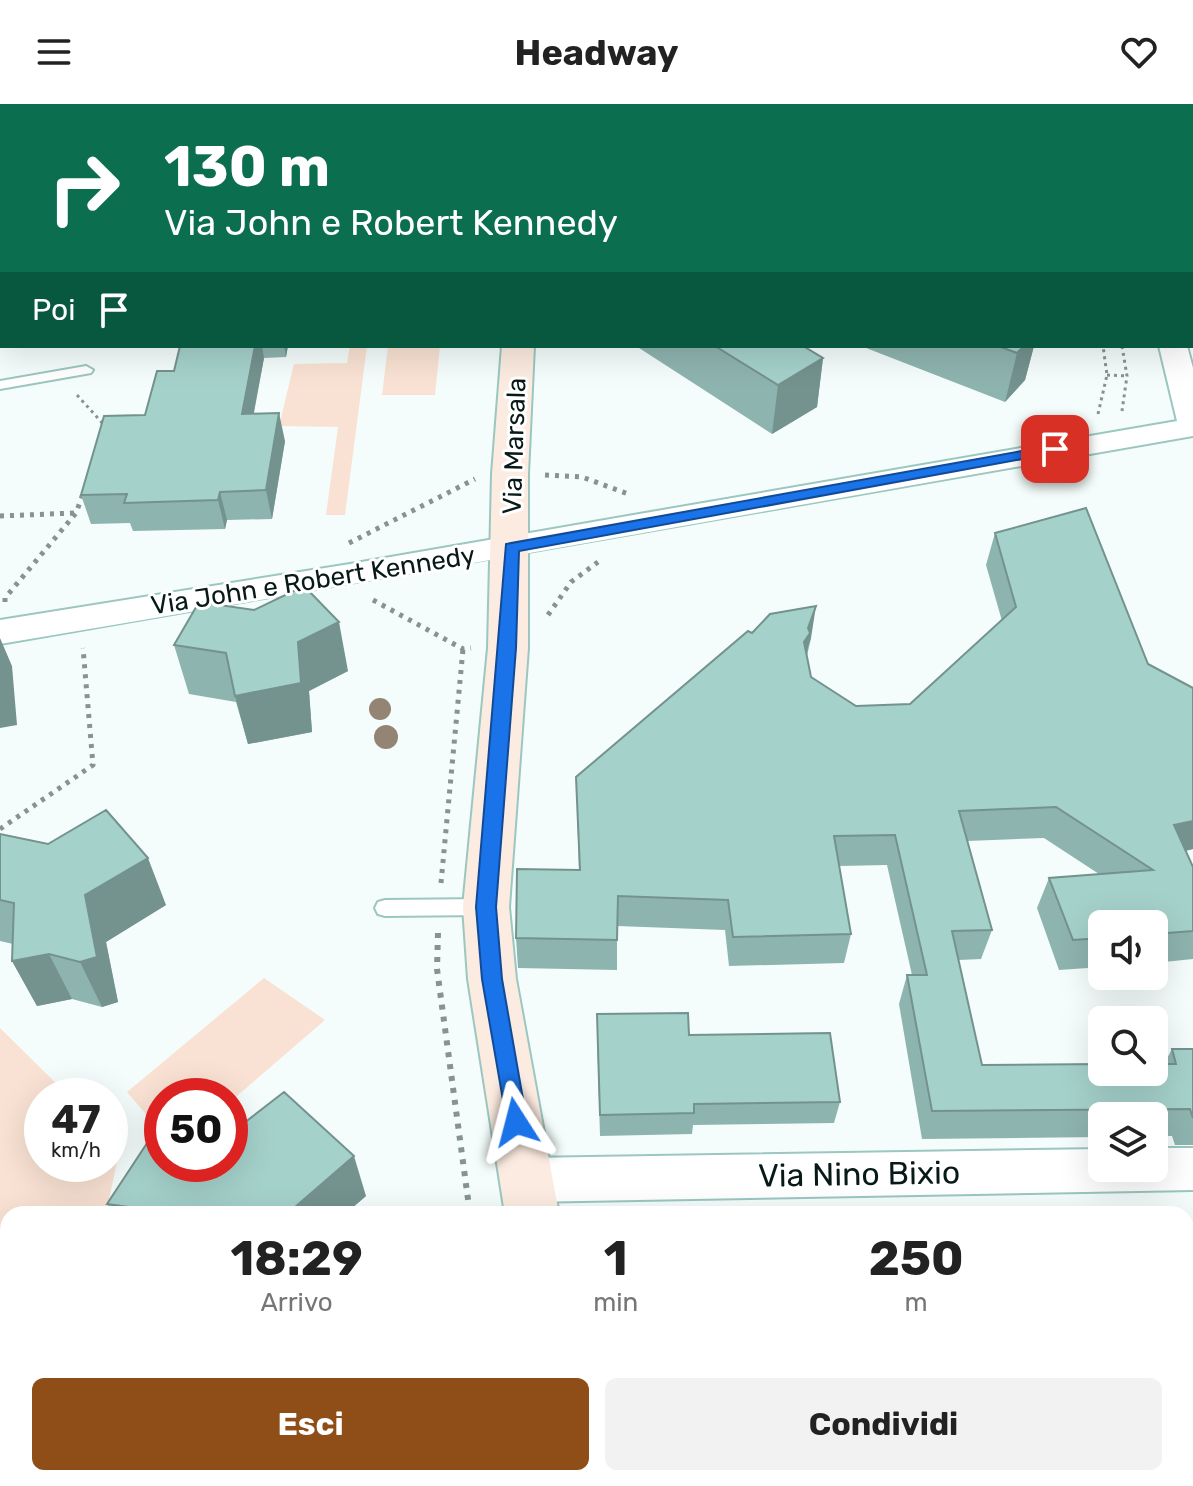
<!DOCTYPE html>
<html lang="it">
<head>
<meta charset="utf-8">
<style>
  :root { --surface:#fff; --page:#f2f2f2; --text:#222; --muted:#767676; --accent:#8f4e18 }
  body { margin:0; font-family:Rubik,sans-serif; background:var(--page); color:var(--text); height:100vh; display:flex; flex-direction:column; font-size:30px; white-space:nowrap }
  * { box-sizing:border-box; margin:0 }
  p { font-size:26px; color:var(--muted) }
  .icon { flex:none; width:44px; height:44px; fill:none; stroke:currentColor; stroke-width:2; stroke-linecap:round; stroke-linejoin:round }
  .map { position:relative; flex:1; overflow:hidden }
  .drawer { position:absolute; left:0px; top:1102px; width:1194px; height:280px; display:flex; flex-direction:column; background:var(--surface); border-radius:24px 24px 0 0; box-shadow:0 8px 32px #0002 }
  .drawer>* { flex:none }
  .hud { position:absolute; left:0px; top:0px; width:1194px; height:244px; box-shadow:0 8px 32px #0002; background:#0b6e4f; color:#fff; overflow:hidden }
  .controls { position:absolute; left:1088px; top:806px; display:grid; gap:16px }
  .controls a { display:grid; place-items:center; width:80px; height:80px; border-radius:12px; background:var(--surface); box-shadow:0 8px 32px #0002; font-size:40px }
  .speed { position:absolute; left:24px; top:974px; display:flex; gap:16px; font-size:40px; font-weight:700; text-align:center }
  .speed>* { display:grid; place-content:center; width:104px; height:104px; border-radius:50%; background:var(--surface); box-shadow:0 8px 32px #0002; line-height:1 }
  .speed small { font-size:20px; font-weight:400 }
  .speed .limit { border:12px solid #d22; background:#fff; color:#111 }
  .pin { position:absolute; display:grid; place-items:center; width:68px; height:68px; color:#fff; margin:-34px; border-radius:16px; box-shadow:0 4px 12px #0006 }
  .me { position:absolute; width:88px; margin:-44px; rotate:351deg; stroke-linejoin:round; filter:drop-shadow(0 0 6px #0008) }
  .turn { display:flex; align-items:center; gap:28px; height:168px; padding:0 32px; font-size:36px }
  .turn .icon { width:104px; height:104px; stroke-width:2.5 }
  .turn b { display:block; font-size:56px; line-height:68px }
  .then { display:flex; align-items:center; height:76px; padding:0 32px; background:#0003; gap:16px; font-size:30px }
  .eta { display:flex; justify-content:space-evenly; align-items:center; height:136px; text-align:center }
  .eta b { font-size:48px; font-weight:700; line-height:56px }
  .button { display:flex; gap:16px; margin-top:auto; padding:16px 32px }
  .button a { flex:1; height:92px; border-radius:12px; background:var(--accent); color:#fff; font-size:32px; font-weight:700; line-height:92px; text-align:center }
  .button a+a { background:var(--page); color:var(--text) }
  header { display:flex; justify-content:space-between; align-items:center; height:104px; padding:0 32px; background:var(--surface); font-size:36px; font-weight:700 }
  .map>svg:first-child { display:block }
  .green { fill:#f9e2d3 }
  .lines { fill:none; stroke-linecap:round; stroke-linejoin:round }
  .lane-casing { stroke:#9bc7c0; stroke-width:4 }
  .street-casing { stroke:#9bc7c0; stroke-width:4 }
  .secondary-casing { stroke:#9bc7c0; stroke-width:4 }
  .path-far2 { stroke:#869391; stroke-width:3; stroke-dasharray:3 4; stroke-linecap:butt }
  .path-far1 { stroke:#869391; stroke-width:5; stroke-dasharray:4 6; stroke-linecap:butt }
  .path { stroke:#869391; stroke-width:6; stroke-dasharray:5 7; stroke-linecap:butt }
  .lane { fill:#fff; fill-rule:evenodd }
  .street { fill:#fff; fill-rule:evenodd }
  .secondary { fill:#fcebe0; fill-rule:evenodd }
  .tree { fill:#938473 }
  .wall { fill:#8eb4af }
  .shaded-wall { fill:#74928e }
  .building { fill:#a5d1cb; stroke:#74928e; stroke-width:2 }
  .route { fill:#1a73e8; stroke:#114b97; stroke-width:2 }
  .labels { text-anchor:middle; stroke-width:6; stroke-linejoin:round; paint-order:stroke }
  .street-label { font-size:26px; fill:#081a18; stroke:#fff }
  .near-street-label { font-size:32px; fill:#081a18; stroke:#fff }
</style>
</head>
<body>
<header><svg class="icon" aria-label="menu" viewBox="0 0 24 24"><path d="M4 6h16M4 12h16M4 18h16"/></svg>Headway<svg class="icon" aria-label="heart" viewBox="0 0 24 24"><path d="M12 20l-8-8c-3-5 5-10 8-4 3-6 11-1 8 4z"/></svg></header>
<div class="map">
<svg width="1193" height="1382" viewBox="0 0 1193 1382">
  <rect width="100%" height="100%" fill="#f4fdfb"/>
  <path class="green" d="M350,242h17l-22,169h-19l12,-88 -59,-1 15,-62 53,-1z
    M388,242h52l-5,49h-53z
    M264,874l61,42 -95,82v-6h-68v37l-35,-41z
    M0,924l69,68h-27v68h68v-27l10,10 -14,67h-98v66l-8,2z
    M368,1374h116l1,8h-115z"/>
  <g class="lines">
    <defs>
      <path id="lane" d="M882,0h10v2h-10z
        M86,262l7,4 -2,3 -91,16v-8z
        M486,795l7,2 3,6 -3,6 -7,2 -101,1 -7,-2 -3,-6 3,-6 7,-2z"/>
      <path id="street" d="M1102,0h22v2h-22z
        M1159,242h28l6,22v68c-398,69 -795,142 -1193,208v-24l350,-56 827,-143z
        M1154,1044h39v42l-667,12 -16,-7 -7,-15 7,-15 16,-7 576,-9v19h52z"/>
      <path id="secondary" d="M578,0h26v2h-26z
        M502,242h32l-6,128v174l-19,259 7,72 43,235h-54l-37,-235 -5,-72 25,-259 4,-174z
        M551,1374h62l1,8h-62z"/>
    </defs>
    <use href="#lane" class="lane-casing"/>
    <use href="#street" class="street-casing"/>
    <use href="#secondary" class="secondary-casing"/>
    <path class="path-far2" d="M1192,179l1,4
      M1122,242l5,30 -5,35
      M1107,271l20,1
      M77,291l28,31
      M1098,310l9,-39 -4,-29"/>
    <path class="path-far1" d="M545,371l37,2 49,18
      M0,412l75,-3
      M349,439l126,-64
      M373,496l90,49 8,-1
      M5,498v-4l71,-85 8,-22
      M548,511l23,-33 27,-20
      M0,725l93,-64 -10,-117
      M441,779l22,-234"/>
    <path class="path" d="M438,829l-1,36 33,245
      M508,1374l1,8
      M82,1382l43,-8"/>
    <use href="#lane" class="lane"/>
    <use href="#street" class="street"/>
    <use href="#secondary" class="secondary"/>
  </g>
  <g class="tree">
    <circle cx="380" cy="605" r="11"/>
    <circle cx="386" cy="633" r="12"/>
  </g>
  <path class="wall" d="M610,0h233v2h-211v-2z
    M911,0h121l1,2h-121z
    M180,242h108l-2,11 -22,1 -10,55 31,28 -13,78 -45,1 -2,9 -92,2 -3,-8 -39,1 -10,-29 64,-80 29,-44z
    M636,242h167l20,12 -6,49 -45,27z
    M861,242h173l-9,34 -20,22z
    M995,429l198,316 -7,2 7,16v92l-39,4v-39h-52v43l-43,3 -22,-62 12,-30 50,-4 -55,-36 -77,3 25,89 -11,29 -22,1 23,105 182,-1 8,-15h21v96h-18l-3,-9h-18v-20h-52v21l-180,2 -23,-135 8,-29h5l-25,-110 -48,1 12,68 -7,29 -115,3 -4,-36 -108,-4v44l-99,-2 -2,-30 63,-68 -3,-93 176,-144 59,5 -4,18 4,21 45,29 54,-2 92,-83 -16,-56z
    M174,541l174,26 -39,20 3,41 -64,12 -12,-42 -47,-8z
    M0,730l166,71 -60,37 12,60 -16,5 -30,-8 -35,7 -25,-45 1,-17 -13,-3z
    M689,931l151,67 -6,21 -141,2 -1,9 -92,2 -3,-100z
    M366,1092l-21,18h-232l-6,-10z
    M1186,1133h7v111h-7z
    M682,1374h244l1,8h-245z"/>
  <path class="shaded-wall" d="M255,242h7l2,12 -16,84 -6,-28z
    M284,242h4l-2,11z
    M1024,242h10l-9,34 -20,22 12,-49z
    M823,254l-6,49 -45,27 6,-49z
    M279,309l6,28 -13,78 -6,-29z
    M220,388l7,28 -2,9 -7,-29z
    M816,502l-5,32 -3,9 -3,19 -1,-24z
    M339,518l9,49 -39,20 3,41 -64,12 -13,-48 63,-54z
    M0,534l12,28 5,59 -17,3z
    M1193,717v28l-34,7 15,-31z
    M148,754l18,47 -60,37 12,60 -16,5 -22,-45 5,-67z
    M49,850l23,45 -35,7 -25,-45z
    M354,1052l12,40 -21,18h-58z
    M311,1374h7l4,8h-11z"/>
  <path class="building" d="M925,0h107l1,2h-107z
    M180,242h75l-13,68 37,-1 -13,77 -46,2 -2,8 -94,3 3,-9 -46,1 23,-79 41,-1 12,-44h17z
    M715,242h88l20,12 -45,27z
    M998,242h26l-7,7z
    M1086,404l62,156 45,24v133l-19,4 19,42v64l-39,3v-10h-52v14l-29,2 -24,-62 104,-8 -97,-63 -97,4 33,119 -40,1 30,134 120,-1v8h52v-8h22l-4,-15h21v69l-3,-9 -258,2 -25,-136h20l-32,-140 -61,1 17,98 -118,3 -5,-37 -110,-4 -1,44 -101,-2 1,-69 63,1 -4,-93 172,-146 4,2 18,-19 46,-8 -8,22 2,5 -6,9 7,35 45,29 54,-2 106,-97 -21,-74z
    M304,482l35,36 -41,20 3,41 -66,13 -9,-43 -52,-8 25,-43 55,8z
    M106,706l42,48 -63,37 12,62 -17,5 -31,-8 -37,7 2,-58 -14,-3v-66l48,10z
    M688,909l1,22 141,-2 10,69 -146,2v9l-94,2 -3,-101z
    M284,988l70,64 -67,58h-109l-71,-10 48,-73 7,1v32h68v-30z
    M1186,1133h7v98h-7z
    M232,1374h79v8h-97v-4z
    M688,1374h238l1,8h-238z
    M1179,1377l1,5h-180v-2z"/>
  <path class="route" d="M1055,341l8,4 -2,3 -542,99 -3,97 -20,259 6,72 25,143 -3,7 -8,3 -8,-3 -26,-150 -6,-72 30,-363z"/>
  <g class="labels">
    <g class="street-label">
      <text transform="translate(514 342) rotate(-88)" y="9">Via Marsala</text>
      <text transform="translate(313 476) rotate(-9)" y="9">Via John e Robert Kennedy</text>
    </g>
    <g class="near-street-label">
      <text transform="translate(859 1070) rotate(-1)" y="11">Via Nino Bixio</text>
    </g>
  </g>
</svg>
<div class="controls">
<a><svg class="icon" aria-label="sound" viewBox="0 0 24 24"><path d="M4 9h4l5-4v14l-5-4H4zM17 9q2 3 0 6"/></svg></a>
<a><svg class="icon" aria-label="search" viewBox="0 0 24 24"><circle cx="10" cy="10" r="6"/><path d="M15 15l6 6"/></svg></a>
<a><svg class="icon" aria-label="layers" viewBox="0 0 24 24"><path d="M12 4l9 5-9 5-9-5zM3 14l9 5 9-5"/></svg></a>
</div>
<div class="speed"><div>47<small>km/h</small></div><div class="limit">50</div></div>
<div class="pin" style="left:1055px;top:345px;background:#d93025"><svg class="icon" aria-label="arrive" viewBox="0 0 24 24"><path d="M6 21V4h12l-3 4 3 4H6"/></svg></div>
<svg class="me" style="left:516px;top:1018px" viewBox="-20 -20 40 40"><path d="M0-17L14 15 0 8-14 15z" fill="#1a73e8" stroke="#fff" stroke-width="4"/></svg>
<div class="hud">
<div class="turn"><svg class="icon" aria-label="right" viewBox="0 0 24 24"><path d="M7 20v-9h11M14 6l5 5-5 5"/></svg><div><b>130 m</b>Via John e Robert Kennedy</div></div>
<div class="then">Poi<svg class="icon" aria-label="arrive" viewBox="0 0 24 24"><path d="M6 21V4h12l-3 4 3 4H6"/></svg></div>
</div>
<section class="drawer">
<div class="eta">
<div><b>18:29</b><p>Arrivo</p></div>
<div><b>1</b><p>min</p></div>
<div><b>250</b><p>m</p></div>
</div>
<div class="button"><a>Esci</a><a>Condividi</a></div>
</section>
</div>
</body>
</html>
